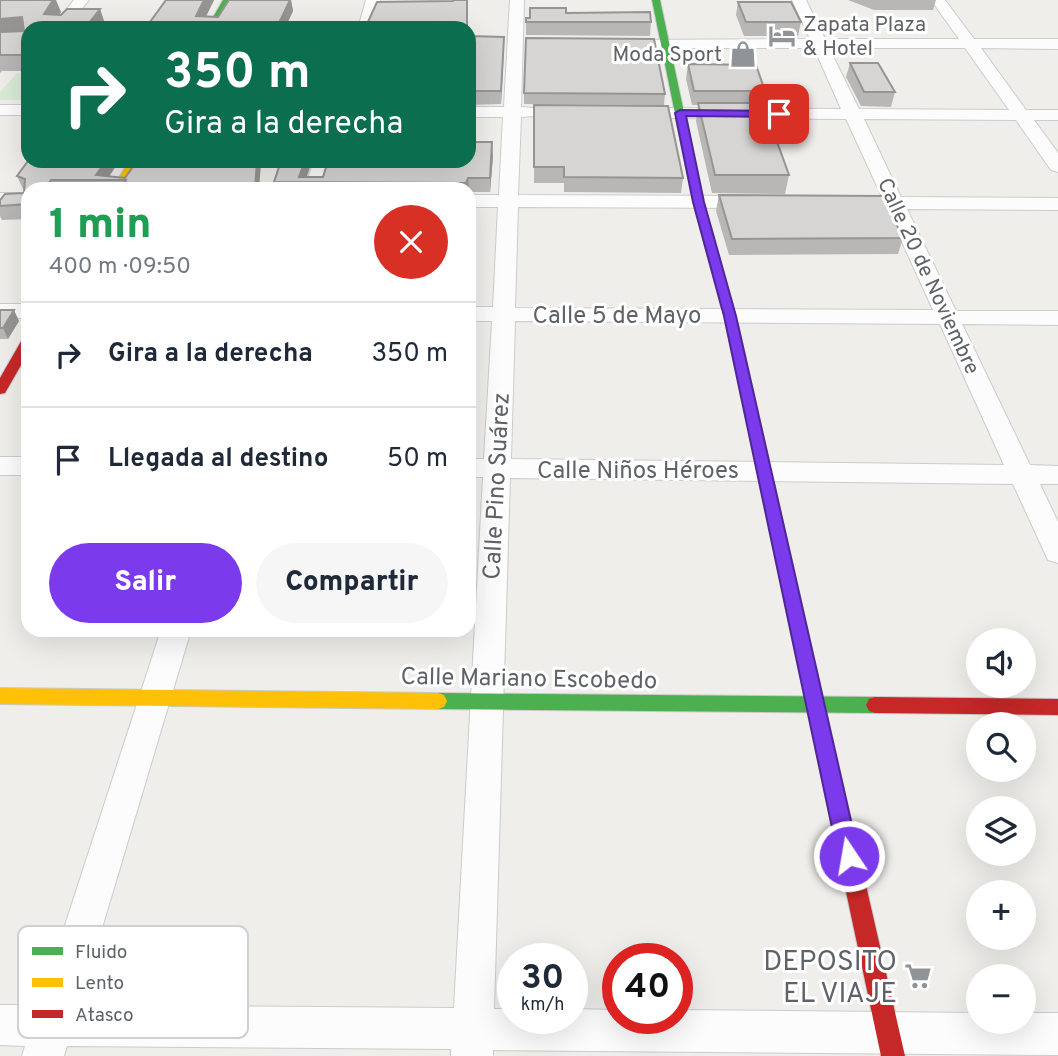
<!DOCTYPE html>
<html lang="es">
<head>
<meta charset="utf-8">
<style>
  :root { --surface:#fff; --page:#f6f6f7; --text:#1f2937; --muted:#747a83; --line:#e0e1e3; --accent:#7c3aed }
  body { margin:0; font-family:Overpass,sans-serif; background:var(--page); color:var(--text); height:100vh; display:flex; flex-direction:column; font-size:26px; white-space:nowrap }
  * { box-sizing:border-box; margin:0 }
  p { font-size:23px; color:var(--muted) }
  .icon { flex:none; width:38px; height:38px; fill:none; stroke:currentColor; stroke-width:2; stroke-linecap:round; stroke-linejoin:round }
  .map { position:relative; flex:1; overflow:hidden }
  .panel { position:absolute; left:21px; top:182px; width:455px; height:455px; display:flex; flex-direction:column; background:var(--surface); border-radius:21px; box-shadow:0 7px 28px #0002 }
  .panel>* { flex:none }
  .guide { position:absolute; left:21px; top:21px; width:455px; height:147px; border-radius:21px; box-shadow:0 7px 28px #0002; background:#0b6e4f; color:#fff; overflow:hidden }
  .tools { position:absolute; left:966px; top:628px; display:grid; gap:14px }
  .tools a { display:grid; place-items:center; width:70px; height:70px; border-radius:50%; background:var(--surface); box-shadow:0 7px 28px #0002; font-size:35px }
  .speed { position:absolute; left:497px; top:943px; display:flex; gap:14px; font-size:35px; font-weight:700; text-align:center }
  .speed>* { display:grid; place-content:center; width:91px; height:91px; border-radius:50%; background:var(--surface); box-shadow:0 7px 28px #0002; line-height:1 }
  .speed small { font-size:18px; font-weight:400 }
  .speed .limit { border:10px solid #d22; background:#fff; color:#111 }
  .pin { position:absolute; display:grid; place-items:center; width:60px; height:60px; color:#fff; margin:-30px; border-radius:14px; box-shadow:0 4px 10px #0006 }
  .me { position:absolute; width:77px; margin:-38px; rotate:348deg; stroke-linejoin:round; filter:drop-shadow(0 0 5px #0008) }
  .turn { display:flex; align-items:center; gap:24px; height:147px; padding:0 28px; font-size:32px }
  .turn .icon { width:91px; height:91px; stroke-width:2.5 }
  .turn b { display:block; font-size:49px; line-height:60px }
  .round { display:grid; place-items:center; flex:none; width:74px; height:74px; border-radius:37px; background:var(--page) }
  .summary { display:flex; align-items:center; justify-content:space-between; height:119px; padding:0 28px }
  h1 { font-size:42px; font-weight:800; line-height:52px; color:#1e9e55 }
  .cta { display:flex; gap:14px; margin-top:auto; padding:14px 28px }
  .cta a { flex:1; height:80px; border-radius:42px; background:var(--accent); color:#fff; font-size:28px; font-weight:800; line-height:80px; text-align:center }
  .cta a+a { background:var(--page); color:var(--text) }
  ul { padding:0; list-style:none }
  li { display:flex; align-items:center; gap:21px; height:105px; padding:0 28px; border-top:2px solid var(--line) }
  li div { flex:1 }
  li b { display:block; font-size:26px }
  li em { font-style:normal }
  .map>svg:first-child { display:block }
  .green { fill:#d8ebd6 }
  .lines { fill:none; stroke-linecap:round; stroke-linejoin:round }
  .street-casing { stroke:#cbcccc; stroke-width:2 }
  .fast-casing { stroke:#cacacb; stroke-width:2 }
  .slow-casing { stroke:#cacacb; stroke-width:2 }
  .jam-casing { stroke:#cacacb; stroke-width:2 }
  .street { fill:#fdfcfc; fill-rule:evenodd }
  .fast { fill:#4caf50; fill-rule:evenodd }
  .slow { fill:#ffc107; fill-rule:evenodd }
  .jam { fill:#c62828; fill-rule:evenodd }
  .wall { fill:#b8b7b5 }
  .shaded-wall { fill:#969594 }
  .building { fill:#d6d5d3; stroke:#969594; stroke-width:2 }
  .route { fill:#7c3aed; stroke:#51269a; stroke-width:2 }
  .labels { text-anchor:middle; stroke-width:6; stroke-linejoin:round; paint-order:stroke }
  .far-poi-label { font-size:21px; fill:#5f6368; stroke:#fff; text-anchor:start }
  .far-street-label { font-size:21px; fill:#5f6368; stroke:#fff }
  .street-label { font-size:24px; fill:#5f6368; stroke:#fff }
  .near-poi-label { font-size:28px; fill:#5f6368; stroke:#fff; text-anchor:end }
  .key { fill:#fff; stroke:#cfd0d2; stroke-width:2 }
  .key-label { font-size:19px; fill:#5f6368 }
</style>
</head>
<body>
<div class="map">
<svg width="1058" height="1056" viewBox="0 0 1058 1056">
  <rect width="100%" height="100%" fill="#efeeea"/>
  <path class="green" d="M17,73l11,1v26h-28v-8z"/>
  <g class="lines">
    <defs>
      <path id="street" d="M74,0h15l-23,28h-15z
        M366,0h14l-8,28h-14z
        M510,0h14l-3,107 14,1 3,4 -3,4 -14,1 -3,78 236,1 10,6 -10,6 -236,-1 -3,101 418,2 -46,-101 -15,-2 -3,-4 3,-4 10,-2 -36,-78 -192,-1 -9,-5 9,-5 187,1 -27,-61h-177l-5,-2v-6l178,-1 -18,-39h14l19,39h134l-28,-39h14l29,39h84v10l-77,-1 45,62h32v10h-24l24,33v19l-7,-2 -35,-50 -152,-1 37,78 157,1v12l-151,-1 49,102h102v14l-96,-1 68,141 28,1v18h-18l18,38v41l-10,-3 -35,-76 -503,-6 -16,531h19v9h59v-9l46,1v8h59v-8l301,3v9h46v-9h34v42l-565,-5v6h-42v-7l-384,-3 -3,10h-42l3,-10 -25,-1v-40h39l122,-375h30l-112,375 375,3 29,-531h-14v-18h15l8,-138h-23v-14h24l5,-100h-29v-12h30l4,-78h-34v-10h35zM829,48h136l44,62 -150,-1zM515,321l425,3 64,141 -493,-6z
        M0,105h28v10h-28z
        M314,161h18l-8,28h-20z
        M0,193h28v12h-28z
        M0,304h28v14h-28z
        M0,457h28v18h-28z"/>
      <path id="fast" d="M223,0h8l-16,28h-8z
        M652,0h8l43,202 36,127 -6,4 -6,-4 -34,-127z
        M438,693l437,4 6,2 3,6 -3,6 -6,2 -437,-4 -6,-2 -3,-6 3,-6z"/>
      <path id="slow" d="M129,161h10l-17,28h-10z
        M733,325l6,4 78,342 -3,5 -6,3 -6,-3 -3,-5 -72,-342z
        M0,688l438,5 6,2 3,6 -3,6 -6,2 -438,-5z"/>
      <path id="jam" d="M28,337v16l-23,40 -5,1v-16l23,-40z
        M808,663l6,3 3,5 88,385h-24l-82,-385 3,-5z
        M875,697l183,2v16l-183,-2 -6,-2 -3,-6 3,-6z"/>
    </defs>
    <use href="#street" class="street-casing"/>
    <use href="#fast" class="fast-casing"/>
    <use href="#slow" class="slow-casing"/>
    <use href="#jam" class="jam-casing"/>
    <use href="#street" class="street"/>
    <use href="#fast" class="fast"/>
    <use href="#slow" class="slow"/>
    <use href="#jam" class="jam"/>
  </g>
  <path class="wall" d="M0,0l61,12 -2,3 41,-6 5,15 -77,4v43h-26l-2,2z
    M166,0h48l-8,17h12l11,-17h62l2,11 -8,17h-134l-1,-6z
    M848,0h88l-3,10h-59z
    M738,2l63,20 -3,14h-54l-8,-21z
    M530,8l121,14 -1,14 -124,-1v-17h4z
    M468,10v18h-100l-1,-4z
    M469,36l35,1 -3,67 -32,1z
    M850,63l45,29 -4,15 -30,-1 -15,-29z
    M688,64l77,27 -2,12 26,72 -4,19 -73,-1 -16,-72 2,-16h-6l-6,-26z
    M524,93l141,1 -1,11 -140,-1z
    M534,105l149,73 -2,15 -117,-1v-9h-30z
    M493,156l-3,36h-21v-3h-194l-1,-7 7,-21h31l-6,16h17z
    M119,161l-10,15 16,2 136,-17 -2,28h-231v30l-26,1 -2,-4v-16l24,-7v-2l-7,-15z
    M719,195l184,43 -5,16 -169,1 -13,-44z
    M0,310l19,11 -11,18h-8z"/>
  <path class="shaded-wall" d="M53,0h3l5,12 -11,16 -6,-14z
    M204,0h10l-11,22 -7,-6z
    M290,0h1l2,11 -8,17h-5l-1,-5z
    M100,9l5,15 -3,4h-17z
    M22,17l6,15 -28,3v-16z
    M504,37v13l-3,54v-13z
    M492,142l1,14 -3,36v-14z
    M106,161h13l-12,19 -11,-5z
    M257,161h4l-2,28h-4z
    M305,161h7l-7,21 -6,-5z
    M468,178l1,11h-3v-6z
    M51,180l4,9h-9z
    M14,310l5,11 -11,18 -5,-11z"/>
  <path class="building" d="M0,0h53l-9,14 17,1 6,-6h33l-15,19h-57v27h-28v-23l24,-1 -2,-14 -22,2z
    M166,0h38l-8,16 22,1 11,-17h61l-11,23 -129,-1z
    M454,0h13v28l-100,-4 10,-22 76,-1z
    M738,2h53l10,20h-55z
    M530,8h36v5l84,-1 1,10h-125v-4h4z
    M469,36l35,1 -3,54h-32z
    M526,38l128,1 11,55 -141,-1z
    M850,63h28l17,29h-31z
    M688,64l68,1 9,26h-71z
    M698,103h65l26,72h-74z
    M534,105l134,1 15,72 -119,-1v-10h-30z
    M469,142h23l-2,36h-22l-2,5 -192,-1 7,-21h24l-6,16h24l5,-16h141z
    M28,161h78l-10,14 29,3 12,-17h120l-2,28h-134l5,-9h-75l-5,9h-18v15l-28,2v-6l5,-6 19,-1 1,-14 -8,-3z
    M719,195l164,1 20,42 -171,1z
    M0,310h14l-11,18h-3z"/>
  <path class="route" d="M680,110l99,1 5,3 -5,3 -93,-1 18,86 32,114 123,540 -3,7 -7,3 -8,-3 -3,-7 -114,-540 -31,-114 -18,-89z"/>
  <defs>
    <symbol id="hotel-bare" viewBox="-9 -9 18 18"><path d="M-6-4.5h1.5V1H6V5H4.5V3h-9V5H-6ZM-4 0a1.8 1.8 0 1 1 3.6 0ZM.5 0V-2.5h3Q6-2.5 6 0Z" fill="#919496" stroke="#fff" stroke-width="2.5" paint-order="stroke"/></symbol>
    <symbol id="shop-bare" viewBox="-9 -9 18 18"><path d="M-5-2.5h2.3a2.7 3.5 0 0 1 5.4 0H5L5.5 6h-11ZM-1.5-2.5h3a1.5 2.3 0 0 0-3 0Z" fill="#919496" stroke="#fff" stroke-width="2.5" paint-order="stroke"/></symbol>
    <symbol id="supermarket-bare" viewBox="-9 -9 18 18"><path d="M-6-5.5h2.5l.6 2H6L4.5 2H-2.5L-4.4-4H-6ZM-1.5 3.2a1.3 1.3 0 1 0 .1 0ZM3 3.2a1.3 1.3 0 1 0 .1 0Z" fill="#919496" stroke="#fff" stroke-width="2.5" paint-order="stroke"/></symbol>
  </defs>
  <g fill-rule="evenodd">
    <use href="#hotel-bare" x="763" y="17" width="38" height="38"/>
    <use href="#shop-bare" x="724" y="35" width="38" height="38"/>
    <use href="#supermarket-bare" x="899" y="957" width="38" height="38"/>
  </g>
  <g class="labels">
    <g class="far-poi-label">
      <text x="803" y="31">Zapata Plaza<tspan x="803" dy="24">&amp; Hotel</tspan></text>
      <text x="722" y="61" text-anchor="end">Moda Sport</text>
    </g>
    <g class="far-street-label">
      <text transform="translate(929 276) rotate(65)" y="7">Calle 20 de Noviembre</text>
    </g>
    <g class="street-label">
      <text x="617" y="323">Calle 5 de Mayo</text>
      <text x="638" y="478">Calle Niños Héroes</text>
      <text transform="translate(496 486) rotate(-87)" y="8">Calle Pino Suárez</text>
      <text transform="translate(529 678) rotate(1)" y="8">Calle Mariano Escobedo</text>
    </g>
    <g class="near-poi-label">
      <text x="897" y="970">DEPOSITO<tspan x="897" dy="32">EL VIAJE</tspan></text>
    </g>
  </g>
  <rect x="18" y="926" width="230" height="112" rx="10" class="key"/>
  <rect x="32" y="947" width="31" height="8" fill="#4caf50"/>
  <rect x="32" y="978" width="31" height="9" fill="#ffc107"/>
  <rect x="32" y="1010" width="31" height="8" fill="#c62828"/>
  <g class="key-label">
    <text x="75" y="958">Fluido</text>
    <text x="75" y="989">Lento</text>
    <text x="75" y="1021">Atasco</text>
  </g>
</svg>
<div class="tools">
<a><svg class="icon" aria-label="sound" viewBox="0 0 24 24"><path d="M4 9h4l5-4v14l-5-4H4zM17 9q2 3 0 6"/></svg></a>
<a><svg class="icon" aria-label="search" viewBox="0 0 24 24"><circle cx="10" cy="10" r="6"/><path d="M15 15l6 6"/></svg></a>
<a><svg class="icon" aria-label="layers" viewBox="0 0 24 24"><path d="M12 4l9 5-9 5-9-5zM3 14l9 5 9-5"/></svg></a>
<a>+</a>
<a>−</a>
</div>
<div class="speed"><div>30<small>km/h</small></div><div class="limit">40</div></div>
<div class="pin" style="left:779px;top:114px;background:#d93025"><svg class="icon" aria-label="arrive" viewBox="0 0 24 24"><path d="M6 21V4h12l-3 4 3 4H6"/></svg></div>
<svg class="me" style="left:849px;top:856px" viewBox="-20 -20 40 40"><circle r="17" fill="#7c3aed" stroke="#fff" stroke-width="3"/><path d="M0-11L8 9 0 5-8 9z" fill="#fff"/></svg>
<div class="guide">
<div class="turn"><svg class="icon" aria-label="right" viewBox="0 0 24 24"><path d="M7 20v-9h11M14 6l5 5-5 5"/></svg><div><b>350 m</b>Gira a la derecha</div></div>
</div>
<section class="panel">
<div class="summary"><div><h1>1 min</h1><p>400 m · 09:50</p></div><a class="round" style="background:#d93025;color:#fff"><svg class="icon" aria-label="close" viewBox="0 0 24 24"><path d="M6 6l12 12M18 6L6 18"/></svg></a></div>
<ul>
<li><svg class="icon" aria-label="right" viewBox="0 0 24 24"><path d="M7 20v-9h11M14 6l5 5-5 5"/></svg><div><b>Gira a la derecha</b></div><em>350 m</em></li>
<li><svg class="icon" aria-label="arrive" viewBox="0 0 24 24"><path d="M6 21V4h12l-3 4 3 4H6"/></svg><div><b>Llegada al destino</b></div><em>50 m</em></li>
</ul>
<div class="cta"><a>Salir</a><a>Compartir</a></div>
</section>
</div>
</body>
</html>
